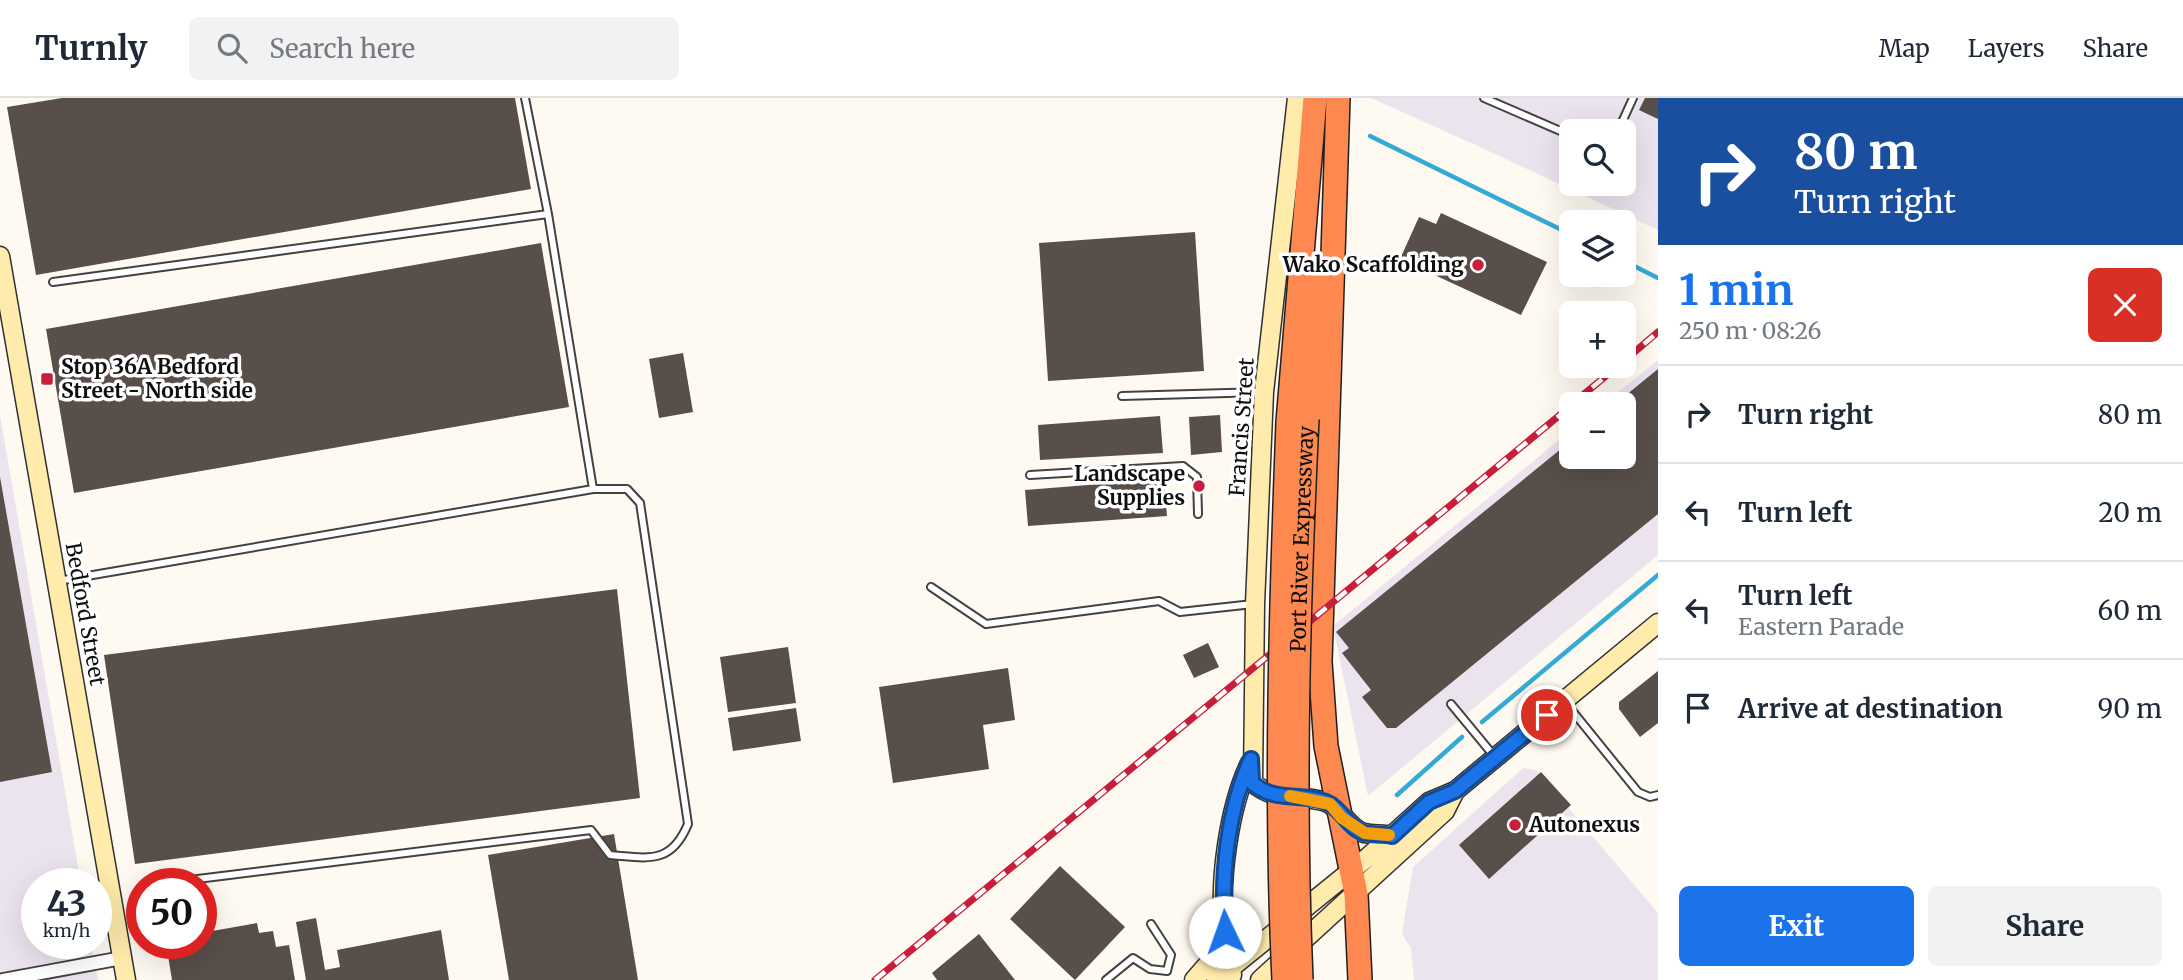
<!DOCTYPE html>
<html lang="en">
<head>
<meta charset="utf-8">
<style>
  :root { --surface:#fff; --page:#f2f2f3; --text:#1f2937; --muted:#747a83; --line:#e0e1e3; --accent:#1a73e8 }
  body { margin:0; font-family:Merriweather,serif; background:var(--page); color:var(--text); height:100vh; display:flex; flex-direction:column; font-size:26px; white-space:nowrap }
  * { box-sizing:border-box; margin:0 }
  p { font-size:23px; color:var(--muted) }
  .icon { flex:none; width:38px; height:38px; fill:none; stroke:currentColor; stroke-width:2; stroke-linecap:round; stroke-linejoin:round }
  .map { position:relative; flex:1; overflow:hidden }
  .details { display:flex; flex-direction:column; background:var(--surface); width:525px }
  .details>* { flex:none }
  .top-card { background:#1a4fa0; color:#fff; overflow:hidden }
  .fabs { position:absolute; left:1559px; top:21px; display:grid; gap:14px }
  .fabs a { display:grid; place-items:center; width:77px; height:77px; border-radius:10px; background:var(--surface); box-shadow:0 7px 28px #0002; font-size:35px }
  .speed { position:absolute; left:21px; top:770px; display:flex; gap:14px; font-size:35px; font-weight:700; text-align:center }
  .speed>* { display:grid; place-content:center; width:91px; height:91px; border-radius:50%; background:var(--surface); box-shadow:0 7px 28px #0002; line-height:1 }
  .speed small { font-size:18px; font-weight:400 }
  .speed .limit { border:10px solid #d22; background:#fff; color:#111 }
  .pin { position:absolute; display:grid; place-items:center; width:60px; height:60px; color:#fff; margin:-30px; border:4px solid #fff; border-radius:50%; box-shadow:0 2px 7px #0007 }
  .me { position:absolute; width:77px; margin:-38px; rotate:357deg; stroke-linejoin:round; filter:drop-shadow(0 0 5px #0008) }
  .turn { display:flex; align-items:center; gap:24px; height:147px; padding:0 21px; font-size:32px }
  .turn .icon { width:91px; height:91px; stroke-width:2.5 }
  .turn b { display:block; font-size:49px; line-height:60px }
  .round { display:grid; place-items:center; flex:none; width:74px; height:74px; border-radius:10px; background:var(--page) }
  .head { display:flex; align-items:center; justify-content:space-between; height:119px; padding:0 21px }
  h1 { font-size:42px; font-weight:700; line-height:52px; color:var(--accent) }
  .cta { display:flex; gap:14px; margin-top:auto; padding:14px 21px }
  .cta a { flex:1; height:80px; border-radius:10px; background:var(--accent); color:#fff; font-size:28px; font-weight:700; line-height:80px; text-align:center }
  .cta a+a { background:var(--page); color:var(--text) }
  ul { padding:0; list-style:none }
  li { display:flex; align-items:center; gap:21px; height:98px; padding:0 21px; border-top:2px solid var(--line) }
  li div { flex:1 }
  li b { display:block; font-size:26px }
  li em { font-style:normal }
  header { display:flex; align-items:center; gap:42px; box-sizing:border-box; height:98px; padding:0 35px; background:var(--surface); border-bottom:2px solid var(--line) }
  header strong { font-size:33px }
  nav { display:flex; gap:38px; margin-inline-start:auto; font-size:24px }
  .search { width:490px; height:63px; background:var(--page); display:flex; align-items:center; gap:18px; box-sizing:border-box; padding:0 24px; border-radius:10px; color:var(--muted); font-size:26px }
  main { display:flex; flex:1; min-height:0 }
  .map>svg:first-child { display:block }
  .industrial { fill:#ebe3ee; fill-rule:evenodd }
  .lines { fill:none; stroke-linecap:round; stroke-linejoin:round }
  .stream { stroke:#34aad6; stroke-width:4.5 }
  .building { fill:#584e4a }
  .lane-casing { stroke:#424242; stroke-width:10 }
  .street-casing { stroke:#424242; stroke-width:16 }
  .secondary-casing { stroke:#313131; stroke-width:21 }
  .highway-casing { stroke:#202020; stroke-width:26 }
  .lane { stroke:#fff; stroke-width:6 }
  .street { stroke:#fff; stroke-width:12 }
  .secondary { stroke:#ffebac; stroke-width:18 }
  .highway { stroke:#fd8951; stroke-width:23 }
  .rail-casing { stroke:#c81d3b; stroke-width:7 }
  .rail { stroke:#fff; stroke-width:4.5; stroke-dasharray:13; stroke-linecap:butt }
  .highway-bridge-casing { stroke:#202020; stroke-width:26; stroke-linecap:butt }
  .highway-bridge { stroke:#fd8951; stroke-width:23 }
  .route-casing { stroke:#114b97; stroke-width:18 }
  .route { stroke:#1a73e8; stroke-width:12 }
  .slow { stroke:#f59e0b; stroke-width:12 }
  .poi-dot { fill:#c81d3b; stroke:#fff; stroke-width:2.5 }
  .labels { text-anchor:middle; stroke-width:7; stroke-linejoin:round; paint-order:stroke }
  .poi-label { font-size:21px; font-weight:bold; fill:#0f0f0f; stroke:#fff; text-anchor:end }
  .street-label { font-size:21px; fill:#0f0f0f; stroke:#fff }
</style>
</head>
<body>
<header>
<strong>Turnly</strong>
<div class="search"><svg class="icon" aria-label="search" viewBox="0 0 24 24"><circle cx="10" cy="10" r="6"/><path d="M15 15l6 6"/></svg>Search here</div>
<nav><a>Map</a><a>Layers</a><a>Share</a></nav>
</header>
<main>
<div class="map">
<svg width="1658" height="882" viewBox="0 0 1658 882">
  <rect width="100%" height="100%" fill="#fffaf1"/>
  <path class="industrial" d="M1371,0h287v132l-178,-83zM1572,33h52v53h-52z
    M1658,262v195l-290,241 -35,-170 238,-196 1,27h52v-53h-21z
    M0,317l81,469h-44v59h54l7,37h-98z
    M1523,670l13,2 122,143v67h-244l-3,-32 -9,-14 11,-67z"/>
  <g class="lines">
    <path class="stream" d="M1370,38l202,99
      M1624,163l34,17
      M1482,624l176,-147
      M1397,697l65,-58"/>
  </g>
  <path class="building" d="M62,0h453l16,91 -495,86 -29,-168z
    M1645,0h13v21l-19,-9z
    M1441,115l106,49 -26,53 -121,-56 19,-42 17,7z
    M1195,134l9,139 -156,10 -9,-138z
    M541,145l28,164 -495,86 -28,-164z
    M683,255l10,59 -34,6 -10,-59z
    M1658,271v145l-262,214h-9l-25,-31 9,-7 -29,-37 7,-5 -13,-16 236,-192v17h52v-53h-9z
    M1220,317l2,37 -31,3 -2,-38z
    M1160,318l3,37 -123,7 -2,-35z
    M0,379l52,295 -52,10z
    M1164,381l3,37 -139,10 -3,-36z
    M617,491l23,209 -505,66 -31,-209z
    M1208,545l11,24 -25,11 -11,-23z
    M788,549l8,56 -68,9 -8,-55z
    M1008,570l7,52 -32,5 6,44 -96,14 -14,-96z
    M1658,573v52l-18,14 -21,-28v-7z
    M796,610l5,33 -68,10 -5,-33z
    M1541,674l30,33 -82,74 -30,-34z
    M614,736l24,146h-129l-21,-125z
    M1060,768l65,61 -50,53 -65,-61z
    M316,820l9,52 15,-3 -3,-17 104,-20 8,50h-143l-10,-58z
    M257,825l2,10 14,-2 3,16 13,-2 6,35h-123l-6,-37h35v-10z
    M979,836l36,46h-78l-5,-7z"/>
  <g class="lines">
    <defs>
      <path id="lane" d="M1484,0l88,38
        M1618,33l15,-33
        M548,116l45,275
        M53,184l495,-68 -23,-116
        M1122,298l141,-4
        M1030,377l153,-9 14,11 1,37
        M58,483l535,-92h34l13,14 48,321c-17,41 -40,34 -78,31l-19,-25 -434,54
        M931,489l55,37 173,-23 21,11 73,-8
        M1565,604l73,90 12,5 8,-2
        M1451,606l43,52
        M1106,882l27,-22 17,11 17,2 4,-16 -20,-31"/>
      <path id="street" d="M3,882l119,-22"/>
      <path id="secondary" d="M1297,0l-33,294 -9,212 -2,179c24,20 44,10 73,19 14,5 22,26 38,31 8,2 20,1 28,3
        M0,158l126,724
        M1232,877c-1,-15 -5,-28 -7,-43 -7,-49 4,-125 25,-169
        M1194,882l14,-16 17,-32
        M1216,882l152,-123 61,-55 26,-11 203,-168
        M1260,882l185,-169 10,-20"/>
      <path id="highway" d="M1338,0l-18,564 6,84 30,148 4,86
        M1307,321l12,-140
        M1288,324l27,-324"/>
    </defs>
    <use href="#lane" class="lane-casing"/>
    <use href="#street" class="street-casing"/>
    <use href="#secondary" class="secondary-casing"/>
    <use href="#highway" class="highway-casing"/>
    <use href="#lane" class="lane"/>
    <use href="#street" class="street"/>
    <use href="#secondary" class="secondary"/>
    <use href="#highway" class="highway"/>
    <defs>
      <path id="rail" d="M1624,263l34,-29
        M1572,306l46,-38
        M875,882l697,-575"/>
    </defs>
    <use href="#rail" class="rail-casing"/>
    <use href="#rail" class="rail"/>
    <defs>
      <g id="highway-bridge">
        <path d="M1284,882c-9,-186 -3,-372 4,-558"/>
        <path id="s1" d="M1301,882c-8,-188 -3,-374 6,-561"/>
      </g>
    </defs>
    <use href="#highway-bridge" class="highway-bridge-casing"/>
    <use href="#highway-bridge" class="highway-bridge"/>
  </g>
  <g class="lines">
    <defs>
      <path id="route" d="M1225,834c-4,-57 2,-121 26,-173l1,24c25,20 45,9 74,19 14,5 22,26 38,31 8,2 20,1 28,3l37,-34 26,-11 92,-76"/>
    </defs>
    <use href="#route" class="route-casing"/>
    <use href="#route" class="route"/>
    <path class="slow" d="M1290,698l40,8 12,14 23,15 24,2"/>
  </g>
  <g class="poi-dot">
    <circle cx="1478" cy="167" r="7"/>
    <rect x="40" y="274" width="14" height="14" rx="3.5"/>
    <circle cx="1199" cy="388" r="7"/>
    <circle cx="1515" cy="727" r="7"/>
  </g>
  <g class="labels">
    <g class="poi-label">
      <text x="1464" y="174">Wako Scaffolding</text>
      <text x="61" y="276" text-anchor="start">Stop 36A Bedford<tspan x="61" dy="24">Street - North side</tspan></text>
      <text x="1185" y="383">Landscape<tspan x="1185" dy="24">Supplies</tspan></text>
      <text x="1529" y="734" text-anchor="start">Autonexus</text>
    </g>
    <g class="street-label">
      <text transform="translate(1242 329) rotate(-86)" y="7">Francis Street</text>
      <text dy="7" stroke="none"><textPath href="#s1" startOffset="441">Port River Expressway</textPath></text>
      <text transform="translate(85 516) rotate(80)" y="7">Bedford Street</text>
    </g>
  </g>
</svg>
<div class="fabs">
<a><svg class="icon" aria-label="search" viewBox="0 0 24 24"><circle cx="10" cy="10" r="6"/><path d="M15 15l6 6"/></svg></a>
<a><svg class="icon" aria-label="layers" viewBox="0 0 24 24"><path d="M12 4l9 5-9 5-9-5zM3 14l9 5 9-5"/></svg></a>
<a>+</a>
<a>−</a>
</div>
<div class="speed"><div>43<small>km/h</small></div><div class="limit">50</div></div>
<div class="pin" style="left:1547px;top:617px;background:#d93025"><svg class="icon" aria-label="arrive" viewBox="0 0 24 24"><path d="M6 21V4h12l-3 4 3 4H6"/></svg></div>
<svg class="me" style="left:1225px;top:834px" viewBox="-20 -20 40 40"><circle r="19" fill="#fff"/><path d="M0-13L10 11 0 6-10 11z" fill="#1a73e8"/></svg>
</div>
<section class="details">
<div class="top-card">
<div class="turn"><svg class="icon" aria-label="right" viewBox="0 0 24 24"><path d="M7 20v-9h11M14 6l5 5-5 5"/></svg><div><b>80 m</b>Turn right</div></div>
</div>
<div class="head"><div><h1>1 min</h1><p>250 m · 08:26</p></div><a class="round" style="background:#d93025;color:#fff"><svg class="icon" aria-label="close" viewBox="0 0 24 24"><path d="M6 6l12 12M18 6L6 18"/></svg></a></div>
<ul>
<li><svg class="icon" aria-label="right" viewBox="0 0 24 24"><path d="M7 20v-9h11M14 6l5 5-5 5"/></svg><div><b>Turn right</b></div><em>80 m</em></li>
<li><svg class="icon" aria-label="left" viewBox="0 0 24 24"><path d="M17 20v-9H6M10 6l-5 5 5 5"/></svg><div><b>Turn left</b></div><em>20 m</em></li>
<li><svg class="icon" aria-label="left" viewBox="0 0 24 24"><path d="M17 20v-9H6M10 6l-5 5 5 5"/></svg><div><b>Turn left</b><p>Eastern Parade</p></div><em>60 m</em></li>
<li><svg class="icon" aria-label="arrive" viewBox="0 0 24 24"><path d="M6 21V4h12l-3 4 3 4H6"/></svg><div><b>Arrive at destination</b></div><em>90 m</em></li>
</ul>
<div class="cta"><a>Exit</a><a>Share</a></div>
</section>
</main>
</body>
</html>
